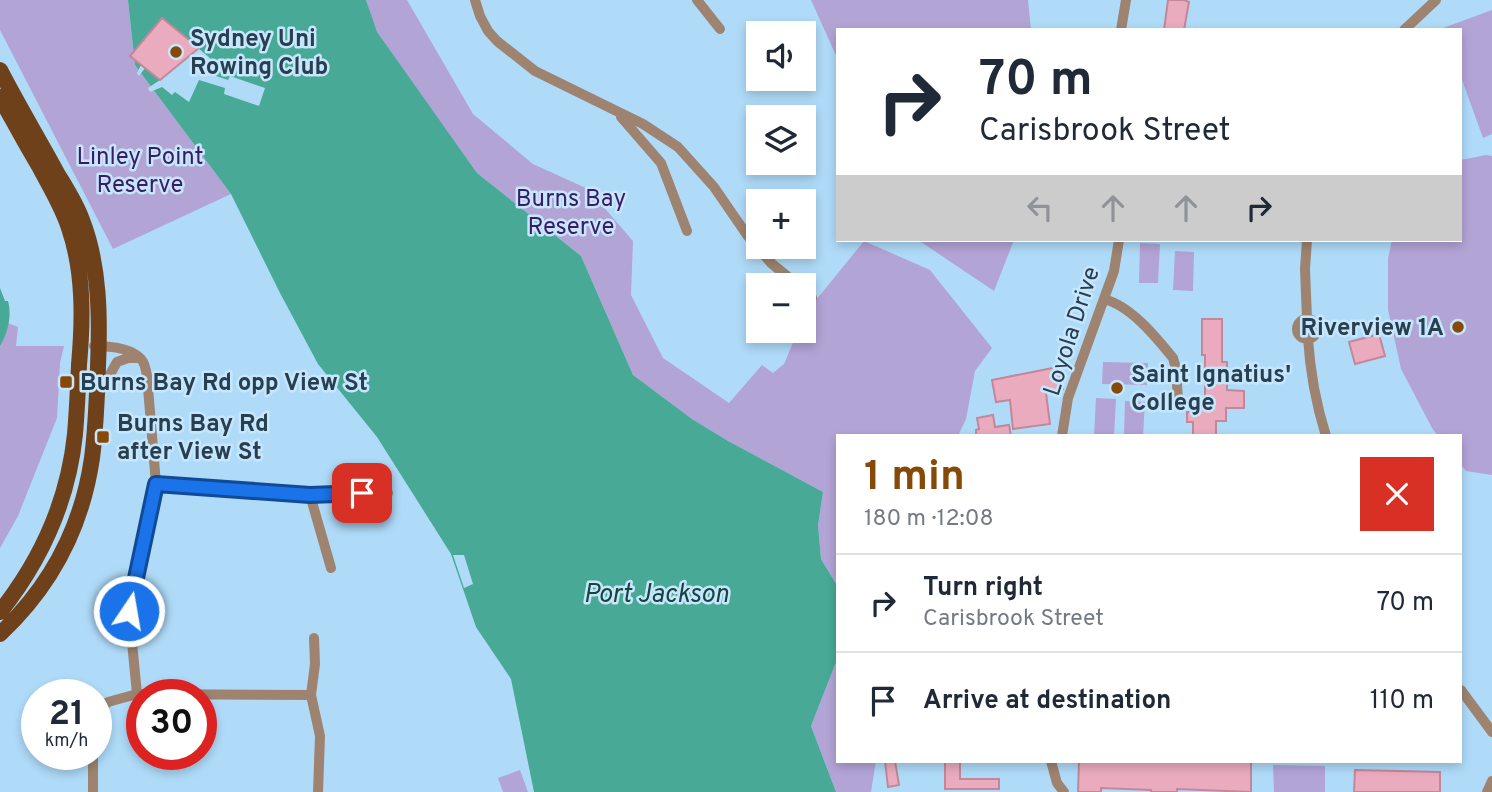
<!DOCTYPE html>
<html lang="en">
<head>
<meta charset="utf-8">
<style>
  :root { --surface:#fff; --page:#f6f6f7; --text:#1f2937; --muted:#747a83; --line:#e0e1e3; --accent:#864908 }
  body { margin:0; font-family:Overpass,sans-serif; background:var(--page); color:var(--text); height:100vh; display:flex; flex-direction:column; font-size:26px; white-space:nowrap }
  * { box-sizing:border-box; margin:0 }
  p { font-size:23px; color:var(--muted) }
  .icon { flex:none; width:38px; height:38px; fill:none; stroke:currentColor; stroke-width:2; stroke-linecap:round; stroke-linejoin:round }
  .map { position:relative; flex:1; overflow:hidden }
  .drawer { position:absolute; left:836px; top:434px; width:626px; height:329px; display:flex; flex-direction:column; background:var(--surface); border-radius:0px; box-shadow:0 4px 10px #0003 }
  .drawer>* { flex:none }
  .banner { position:absolute; left:836px; top:28px; width:626px; height:214px; border-radius:0px; box-shadow:0 4px 10px #0003; background:#fff; color:var(--text); overflow:hidden }
  .controls { position:absolute; left:746px; top:21px; display:grid; gap:14px }
  .controls a { display:grid; place-items:center; width:70px; height:70px; border-radius:0px; background:var(--surface); box-shadow:0 4px 10px #0003; font-size:35px }
  .speed { position:absolute; left:21px; top:679px; display:flex; gap:14px; font-size:35px; font-weight:700; text-align:center }
  .speed>* { display:grid; place-content:center; width:91px; height:91px; border-radius:50%; background:var(--surface); box-shadow:0 4px 10px #0003; line-height:1 }
  .speed small { font-size:18px; font-weight:400 }
  .speed .limit { border:10px solid #d22; background:#fff; color:#111 }
  .pin { position:absolute; display:grid; place-items:center; width:60px; height:60px; color:#fff; margin:-30px; border-radius:14px; box-shadow:0 4px 10px #0006 }
  .me { position:absolute; width:77px; margin:-38px; rotate:12deg; stroke-linejoin:round; filter:drop-shadow(0 0 5px #0008) }
  .turn { display:flex; align-items:center; gap:24px; height:147px; padding:0 28px; font-size:32px }
  .turn .icon { width:91px; height:91px; stroke-width:2.5 }
  .turn b { display:block; font-size:49px; line-height:60px }
  .lanes { display:flex; align-items:center; height:66px; padding:0 28px; background:#0003; justify-content:center; gap:35px; direction:ltr }
  .lanes .off { opacity:.35 }
  .round { display:grid; place-items:center; flex:none; width:74px; height:74px; border-radius:0px; background:var(--page) }
  .headline { display:flex; align-items:center; justify-content:space-between; height:119px; padding:0 28px }
  h1 { font-size:42px; font-weight:700; line-height:52px; color:var(--accent) }
  ul { padding:0; list-style:none }
  li { display:flex; align-items:center; gap:21px; height:98px; padding:0 28px; border-top:2px solid var(--line) }
  li div { flex:1 }
  li b { display:block; font-size:26px }
  li em { font-style:normal }
  .map>svg:first-child { display:block }
  .green { fill:#b3a4d6 }
  .water { fill:#47a996 }
  .pier { fill:#afdbf9 }
  .building { fill:#ebabbf; stroke:#c3879a; stroke-width:2 }
  .lines { fill:none; stroke-linecap:round; stroke-linejoin:round }
  .street { stroke:#9e8470; stroke-width:10 }
  .primary { stroke:#6e411a; stroke-width:16 }
  .route-casing { stroke:#114b97; stroke-width:18 }
  .route { stroke:#1a73e8; stroke-width:12 }
  .poi-dot { fill:#864908; stroke:#c6e6fd; stroke-width:2.5 }
  .labels { text-anchor:middle; stroke-width:5; stroke-linejoin:round; paint-order:stroke }
  .poi-label { font-size:24px; font-weight:bold; fill:#283f4f; stroke:#c6e6fd; text-anchor:start }
  .park-label { font-size:24px; fill:#3b1a66; stroke:#c6e6fd }
  .street-label { font-size:24px; fill:#283f4f; stroke:#c6e6fd }
  .water-label { font-size:26px; font-style:italic; fill:#18443b; stroke:#c6e6fd }
</style>
</head>
<body>
<div class="map">
<svg width="1492" height="792" viewBox="0 0 1492 792">
  <rect width="100%" height="100%" fill="#afdbf9"/>
  <path class="green" d="M0,0h128l7,65 96,129 -118,55 -113,-219z
    M366,0h41l66,114 60,50 55,25 45,52 -2,54 32,63 66,45 33,-38 11,8 11,-9 14,-33h5v-11l5,-10 56,-69 66,29 62,78 -17,23 -9,48 -8,17h-120v151l-17,-28 -3,-34 5,-33 -95,-51 -36,-22 -59,-44 -52,-119 -104,-83 -101,-141z
    M811,0h217l3,30h-193v30z
    M1492,10v124l-9,4 -22,-61v-47h-17l-1,-2z
    M1486,155l6,1v319l-26,-4 -5,-6v-29h-23l-6,-8 -31,-59 -13,-59v-52l4,-18h69v-80z
    M918,240h96l-20,51z
    M1140,243l20,1 -2,39h-19z
    M1175,251l19,1 -1,39 -20,-1z
    M0,320l18,7 -2,19h48l-4,17 -3,55 -39,98 -18,32z
    M1103,362l45,1 -1,22 -45,-1z
    M1096,398l20,1 -2,37h-20z
    M1125,401l20,1 -2,34h-19z
    M838,657v104h38l-5,31h-35l-25,-66z
    M1273,765l52,1v26h-51z
    M520,770l8,22h-25l-5,-14z"/>
  <path class="water" d="M128,0h238l11,32 100,141 104,83 52,119 59,44 36,22 95,51 -5,33 3,34 17,28v70l-27,69 25,66h-302l-23,-113 -35,-52 -25,-73 -74,-117 -59,-73 -38,-71 -49,-99 -96,-129z
    M0,288l5,13h3c4,15 0,32 -8,45z"/>
  <path class="pier" d="M162,18l48,40 -6,14 24,8 2,-4 35,12 -6,18 -35,-12 1,-6 -26,-8 -10,22 -14,-10 -3,3 -10,-8 -12,5 -2,-4 12,-8 -15,-12 -6,8 -2,-3 4,-8 -11,-9z
    M453,555h11l9,29 -9,4z"/>
  <path class="building" d="M1168,0h16l5,2 -5,28h-20z
    M162,18l37,30 -39,32 -30,-24z
    M1202,319h20v43h5v28l17,1v17h-18v13h-10v15h-23v-14h-6v-10h8v-8h10v-49h-3z
    M1379,334l6,22 -30,8 -6,-22z
    M1058,367l5,22 -17,4 4,31 -37,5 -3,-29 -14,2 -4,-22z
    M993,415l2,12 14,-2 2,11h-35v-6l3,-1 -2,-11z
    M885,761h10l4,24 -11,2z
    M945,761h15v18h39v10h-54z
    M1079,761h172v31l-74,-3v3h-26v-2l-50,-2v4h-23z
    M1355,770l85,2v20h-86z"/>
  <g class="lines">
    <path class="street" d="M475,0l5,16 8,15 9,10 38,30 108,53 35,23 36,40 33,48 24,28 27,22
      M697,0l23,29
      M1121,30l5,-30
      M1404,30l32,-30
      M621,117l40,46 26,68
      M1307,240l-2,29 2,50
      M803,290l9,8
      M1104,299c27,7 52,38 69,59l3,10 2,32
      M1297 329a10 10 0 1 1 20 0a10 10 0 1 1-20 0Z
      M1308,338c2,33 8,66 18,98
      M94,346c14,0 36,1 47,13 4,4 5,11 6,17l9,108 -27,127 8,83
      M99,394l18,-32 11,-4h10
      M1062,436l6,-38 46,-127 5,-31
      M156,484l154,11 78,-2
      M310,495l21,73
      M314,638l1,26 -4,31 9,41 -2,56
      M1461,690l31,42
      M96,714l12,-12 29,-8 174,1
      M1051,761l6,22 7,9
      M93,792v-38
      M1487,792l5,-11"/>
    <path class="primary" d="M0,70c18,35 38,68 57,103 9,15 19,30 25,47 18,46 18,99 16,147 -1,30 -2,61 -6,91 -10,69 -41,128 -92,176
      M0,97c13,23 25,46 39,69 11,21 23,40 30,62 15,44 14,92 10,137 -1,23 -2,46 -4,69 -7,68 -33,125 -75,178"/>
  </g>
  <g class="lines">
    <defs>
      <path id="route" d="M129,611l27,-127 154,11 52,-2"/>
    </defs>
    <use href="#route" class="route-casing"/>
    <use href="#route" class="route"/>
  </g>
  <g class="poi-dot">
    <circle cx="176" cy="52" r="7"/>
    <circle cx="1458" cy="327" r="7"/>
    <rect x="59" y="375" width="14" height="14" rx="3.5"/>
    <circle cx="1117" cy="388" r="7"/>
    <rect x="96" y="430" width="14" height="14" rx="3.5"/>
  </g>
  <g class="labels">
    <g class="poi-label">
      <text x="190" y="46">Sydney Uni<tspan x="190" dy="28">Rowing Club</tspan></text>
      <text x="1444" y="335" text-anchor="end">Riverview 1A</text>
      <text x="1131" y="382">Saint Ignatius'<tspan x="1131" dy="28">College</tspan></text>
      <text x="80" y="390">Burns Bay Rd opp View St</text>
      <text x="117" y="431">Burns Bay Rd<tspan x="117" dy="28">after View St</tspan></text>
    </g>
    <g class="park-label">
      <text x="140" y="164">Linley Point<tspan x="140" dy="28">Reserve</tspan></text>
      <text x="571" y="206">Burns Bay<tspan x="571" dy="28">Reserve</tspan></text>
    </g>
    <g class="street-label">
      <text transform="translate(1071 331) rotate(-72)" y="8">Loyola Drive</text>
    </g>
    <g class="water-label">
      <text x="656" y="602">Port Jackson</text>
    </g>
  </g>
</svg>
<div class="controls">
<a><svg class="icon" aria-label="sound" viewBox="0 0 24 24"><path d="M4 9h4l5-4v14l-5-4H4zM17 9q2 3 0 6"/></svg></a>
<a><svg class="icon" aria-label="layers" viewBox="0 0 24 24"><path d="M12 4l9 5-9 5-9-5zM3 14l9 5 9-5"/></svg></a>
<a>+</a>
<a>−</a>
</div>
<div class="speed"><div>21<small>km/h</small></div><div class="limit">30</div></div>
<div class="pin" style="left:362px;top:493px;background:#d93025"><svg class="icon" aria-label="arrive" viewBox="0 0 24 24"><path d="M6 21V4h12l-3 4 3 4H6"/></svg></div>
<svg class="me" style="left:129px;top:611px" viewBox="-20 -20 40 40"><circle r="17" fill="#1a73e8" stroke="#fff" stroke-width="3"/><path d="M0-11L8 9 0 5-8 9z" fill="#fff"/></svg>
<div class="banner">
<div class="turn"><svg class="icon" aria-label="right" viewBox="0 0 24 24"><path d="M7 20v-9h11M14 6l5 5-5 5"/></svg><div><b>70 m</b>Carisbrook Street</div></div>
<div class="lanes"><svg class="icon off" aria-label="left" viewBox="0 0 24 24"><path d="M17 20v-9H6M10 6l-5 5 5 5"/></svg><svg class="icon off" aria-label="ahead" viewBox="0 0 24 24"><path d="M12 20V5M6 11l6-6 6 6"/></svg><svg class="icon off" aria-label="ahead" viewBox="0 0 24 24"><path d="M12 20V5M6 11l6-6 6 6"/></svg><svg class="icon" aria-label="right" viewBox="0 0 24 24"><path d="M7 20v-9h11M14 6l5 5-5 5"/></svg></div>
</div>
<section class="drawer">
<div class="headline"><div><h1>1 min</h1><p>180 m · 12:08</p></div><a class="round" style="background:#d93025;color:#fff"><svg class="icon" aria-label="close" viewBox="0 0 24 24"><path d="M6 6l12 12M18 6L6 18"/></svg></a></div>
<ul>
<li><svg class="icon" aria-label="right" viewBox="0 0 24 24"><path d="M7 20v-9h11M14 6l5 5-5 5"/></svg><div><b>Turn right</b><p>Carisbrook Street</p></div><em>70 m</em></li>
<li><svg class="icon" aria-label="arrive" viewBox="0 0 24 24"><path d="M6 21V4h12l-3 4 3 4H6"/></svg><div><b>Arrive at destination</b></div><em>110 m</em></li>
</ul>
</section>
</div>
</body>
</html>
